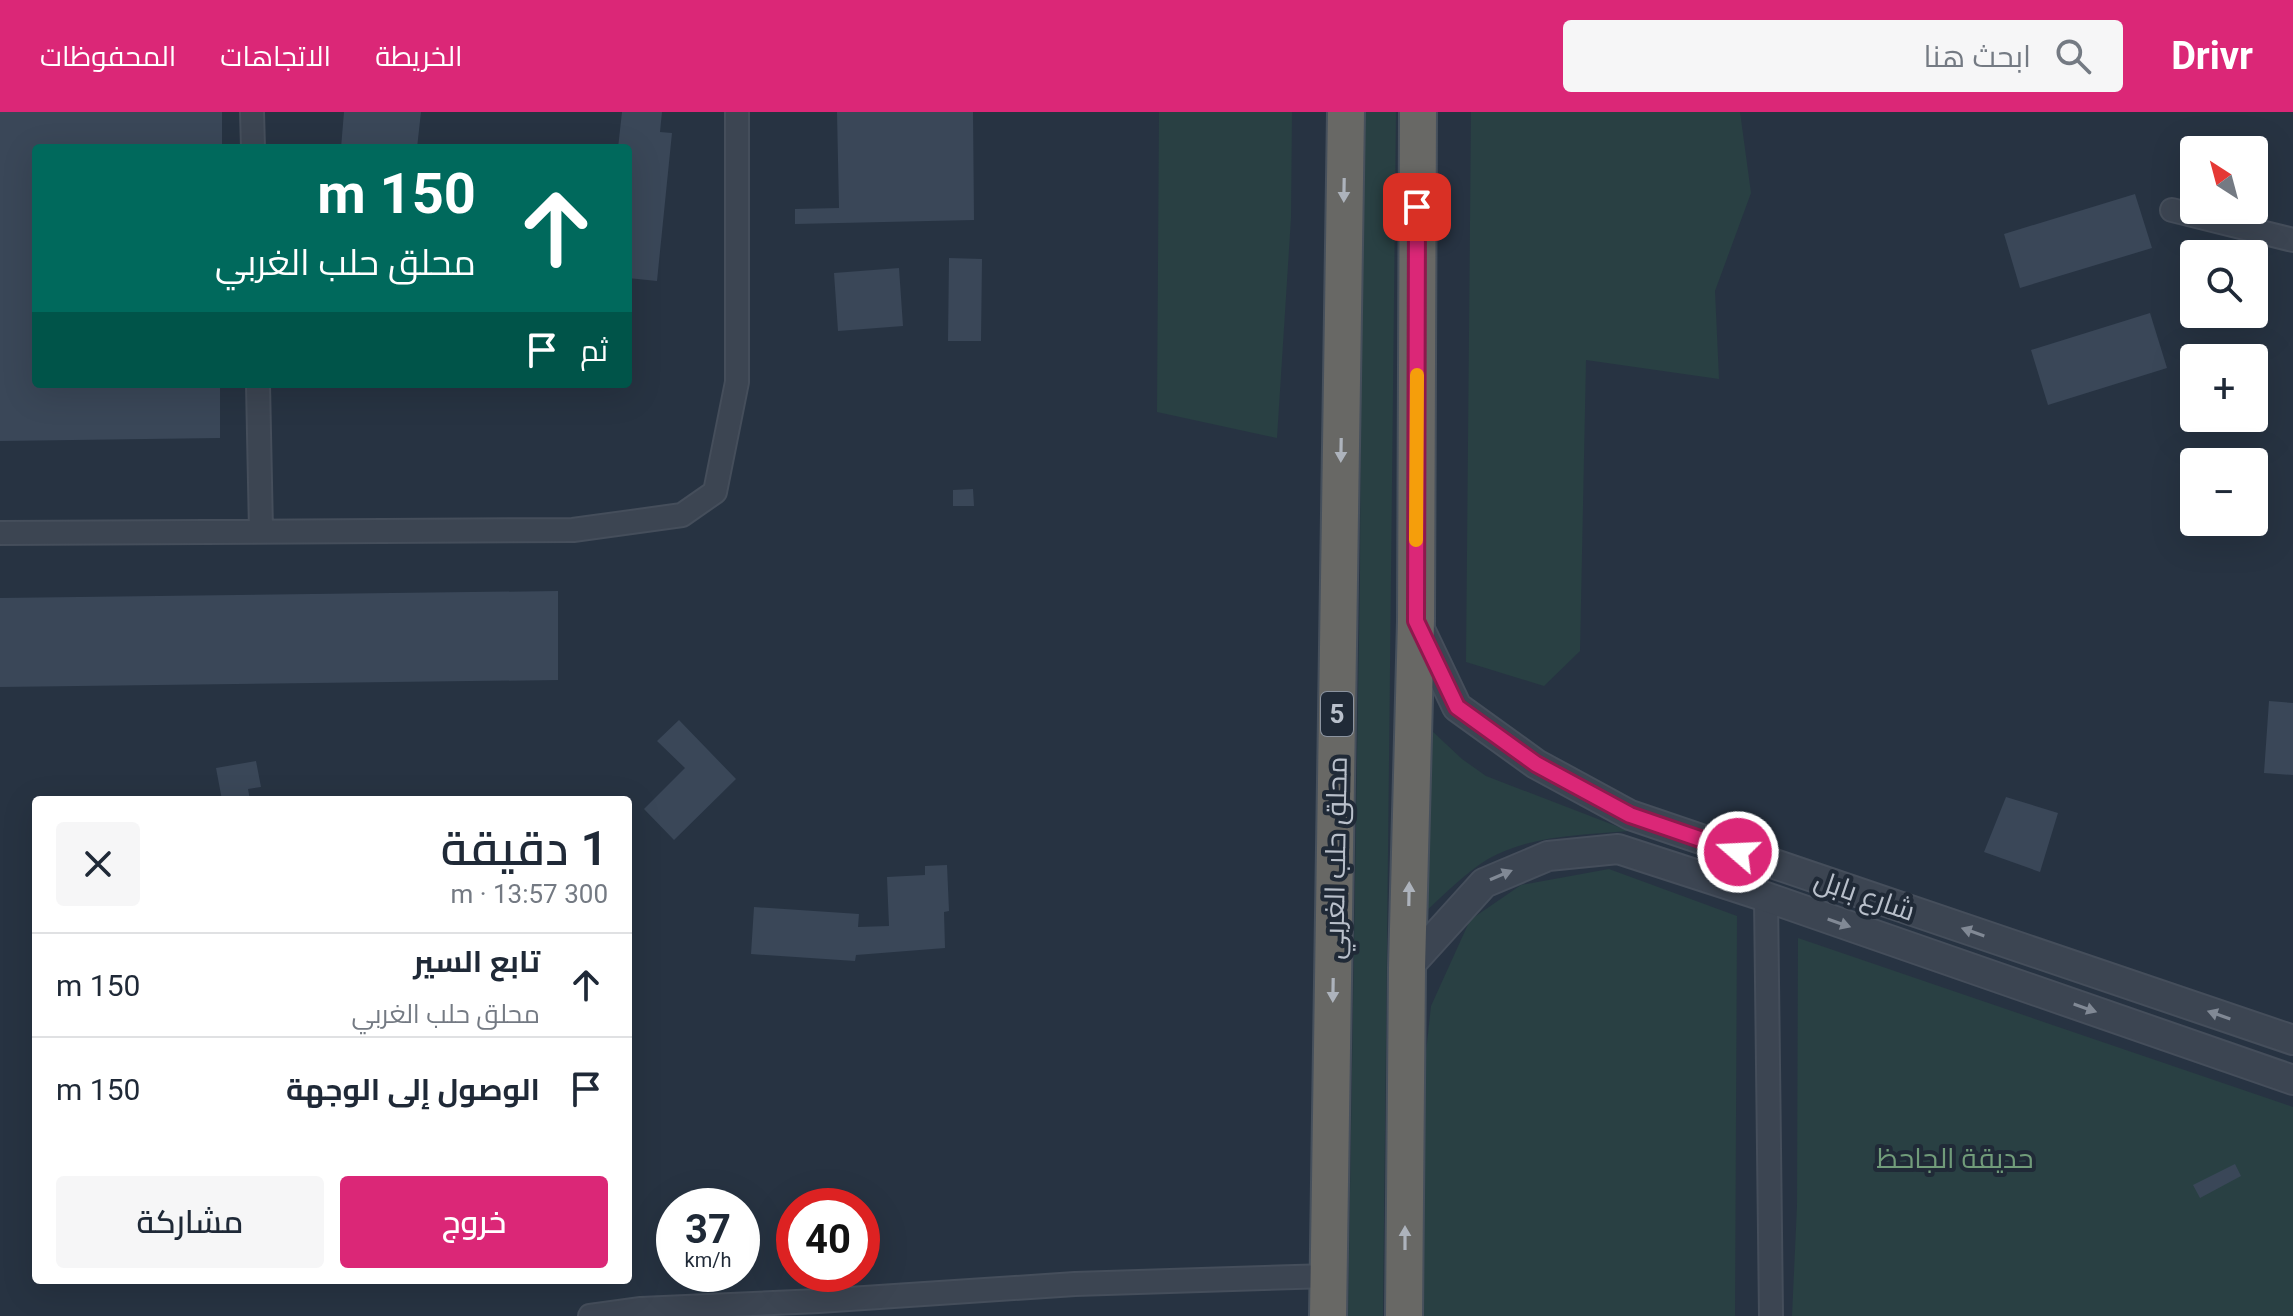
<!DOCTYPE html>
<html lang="ar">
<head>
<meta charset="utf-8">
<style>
  :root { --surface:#fff; --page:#f6f6f7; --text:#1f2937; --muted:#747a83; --line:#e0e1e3; --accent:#db2777 }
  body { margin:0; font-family:Roboto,Cairo,sans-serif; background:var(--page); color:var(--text); direction:rtl; height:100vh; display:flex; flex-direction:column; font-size:30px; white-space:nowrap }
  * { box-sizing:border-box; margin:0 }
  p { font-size:26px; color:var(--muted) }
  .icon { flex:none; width:44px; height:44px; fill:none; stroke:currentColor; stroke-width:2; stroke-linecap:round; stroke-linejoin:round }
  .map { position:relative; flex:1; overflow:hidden; direction:ltr }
  .side { position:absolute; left:32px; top:684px; width:600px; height:488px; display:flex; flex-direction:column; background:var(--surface); border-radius:8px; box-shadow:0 8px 32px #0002; direction:rtl }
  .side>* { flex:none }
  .top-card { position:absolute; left:32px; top:32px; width:600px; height:244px; border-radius:8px; box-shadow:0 8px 32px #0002; direction:rtl; background:#00695c; color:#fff; overflow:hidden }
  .needle { width:52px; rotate:324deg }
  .fabs { position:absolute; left:2180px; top:24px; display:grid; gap:16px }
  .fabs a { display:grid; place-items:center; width:88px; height:88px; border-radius:8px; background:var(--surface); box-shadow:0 8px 32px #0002; font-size:40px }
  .speed { position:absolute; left:656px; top:1076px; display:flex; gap:16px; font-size:40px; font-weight:700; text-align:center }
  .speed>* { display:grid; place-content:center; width:104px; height:104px; border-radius:50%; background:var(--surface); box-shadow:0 8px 32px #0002; line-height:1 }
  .speed small { font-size:20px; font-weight:400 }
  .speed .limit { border:12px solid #d22; background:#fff; color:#111 }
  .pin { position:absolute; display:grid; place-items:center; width:68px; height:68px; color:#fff; margin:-34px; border-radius:16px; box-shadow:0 4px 12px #0006 }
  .me { position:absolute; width:88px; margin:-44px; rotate:289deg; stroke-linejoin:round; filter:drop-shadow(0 0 6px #0008) }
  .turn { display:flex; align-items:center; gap:28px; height:168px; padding:0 24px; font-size:36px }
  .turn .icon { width:104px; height:104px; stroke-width:2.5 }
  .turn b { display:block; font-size:56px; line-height:68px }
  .then { display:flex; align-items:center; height:76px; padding:0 24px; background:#0003; gap:16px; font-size:30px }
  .round { display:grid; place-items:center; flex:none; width:84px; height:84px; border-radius:8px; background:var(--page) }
  .overview { display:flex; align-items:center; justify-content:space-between; height:136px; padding:0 24px }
  h1 { font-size:48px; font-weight:600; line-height:60px }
  .primary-button { display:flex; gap:16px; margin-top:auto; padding:16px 24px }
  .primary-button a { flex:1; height:92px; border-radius:8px; background:var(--accent); color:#fff; font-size:32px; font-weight:600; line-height:92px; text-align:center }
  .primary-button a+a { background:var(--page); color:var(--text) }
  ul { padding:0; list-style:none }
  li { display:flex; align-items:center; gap:24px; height:104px; padding:0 24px; border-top:2px solid var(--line) }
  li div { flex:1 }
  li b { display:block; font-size:30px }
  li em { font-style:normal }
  header { display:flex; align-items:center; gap:48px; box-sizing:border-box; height:112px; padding:0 40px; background:var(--accent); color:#fff }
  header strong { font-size:38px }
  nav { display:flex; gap:44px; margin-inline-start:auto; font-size:28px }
  .search { width:560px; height:72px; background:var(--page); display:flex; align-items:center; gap:20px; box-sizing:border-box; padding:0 28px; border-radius:8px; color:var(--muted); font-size:30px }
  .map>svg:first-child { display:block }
  .green { fill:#294043 }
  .building { fill:#3a4758 }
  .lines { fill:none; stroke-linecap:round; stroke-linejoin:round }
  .minor-casing { stroke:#454e5b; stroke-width:26 }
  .tertiary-casing { stroke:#454e5b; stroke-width:32 }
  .trunk-casing { stroke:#46505c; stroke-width:40 }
  .minor { stroke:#3c4552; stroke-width:22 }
  .tertiary { stroke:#3c4552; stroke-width:28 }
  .trunk { stroke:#686865; stroke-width:36 }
  .oneway { fill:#adb3bc }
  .oneway2 { fill:#818995 }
  .route-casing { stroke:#8e194d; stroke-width:20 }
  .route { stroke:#db2777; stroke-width:14 }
  .slow { stroke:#f59e0b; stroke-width:14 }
  .labels { text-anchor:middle; stroke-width:8; stroke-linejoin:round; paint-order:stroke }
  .shield { fill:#202a37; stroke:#8b939f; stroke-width:2 }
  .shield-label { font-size:26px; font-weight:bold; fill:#b9c0cb }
  .street-label { font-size:28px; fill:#b9c0cb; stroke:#202a37 }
  .park-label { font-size:28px; fill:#719c7a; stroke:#202a37 }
</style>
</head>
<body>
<header>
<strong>Drivr</strong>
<div class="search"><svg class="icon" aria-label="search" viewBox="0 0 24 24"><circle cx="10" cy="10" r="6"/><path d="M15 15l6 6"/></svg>ابحث هنا</div>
<nav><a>الخريطة</a><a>الاتجاهات</a><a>المحفوظات</a></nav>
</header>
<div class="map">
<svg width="2293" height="1204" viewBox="0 0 2293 1204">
  <rect width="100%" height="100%" fill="#273342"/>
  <path class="green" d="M1159,0h133l-1,106 -14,220 -120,-26z
    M1362,0h34l-13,1204h-35l12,-742z
    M1471,0h269l11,81 -36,98 4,88 -133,-19 -6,291 -36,35 -78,-24z
    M1431,618l31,29 24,17 143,55c-47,4 -98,4 -141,28 -23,14 -43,35 -63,53z
    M1609,757l128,47 -2,400h-318l-1,-172 15,-138 39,-86 51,-35z
    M1798,826l495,169v209h-501l5,-110z"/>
  <path class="building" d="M0,0h222v36h-186v236h184v54l-220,3z
    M344,0h77l-4,36h-76z
    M622,0h40l-2,20 12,1 -15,148 -29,-3v-130h-10z
    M837,0h136l1,108 -179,4v-15l44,-1z
    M2135,82l17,54 -132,40 -16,-54z
    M949,146l33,1 -1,82h-33z
    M899,156l4,58 -65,5 -4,-58z
    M2150,201l17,55 -119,37 -17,-55z
    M973,377l1,17h-21v-16z
    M558,479v89l-558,7v-89z
    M2269,589l24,2v72l-29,-2z
    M679,608l57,59 -62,61 -30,-31 41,-41 -28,-27z
    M256,649l5,26 -13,2 2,11h-28l-6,-32z
    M2006,685l52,16 -18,59 -56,-20z
    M947,753l2,46 -5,1 1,36 -89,7 -1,6 -104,-7 3,-47 105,7 -1,13 31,-1 -2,-49 38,-2v-9z
    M2235,1052l6,12 -41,22 -7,-13z"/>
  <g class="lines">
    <defs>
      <path id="minor" d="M252,0l1,36
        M2172,98l121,30
        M258,272l3,147
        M0,421l573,-3 109,-15 33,-23 22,-110v-270
        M1766,785l5,419
        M590,1204l51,-7 178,-8 256,-17 254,-8"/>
      <path id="tertiary" d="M1418,513l39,82 79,57 94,51 663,225
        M1407,856l77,-85 64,-27 70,-7 148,48 527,183"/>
      <path id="trunk" d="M1328,1204l18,-1204
        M1404,1204l3,-348 9,-347 2,-509"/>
    </defs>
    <use href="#minor" class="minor-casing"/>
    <use href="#tertiary" class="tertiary-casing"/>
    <use href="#trunk" class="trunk-casing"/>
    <use href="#minor" class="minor"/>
    <use href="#tertiary" class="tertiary"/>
    <use href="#trunk" class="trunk"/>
  </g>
  <defs><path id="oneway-solid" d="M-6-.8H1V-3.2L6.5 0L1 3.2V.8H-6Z" transform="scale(2)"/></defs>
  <g class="oneway">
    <use href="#oneway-solid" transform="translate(1344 78) rotate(91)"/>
    <use href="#oneway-solid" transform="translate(1341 338) rotate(91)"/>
    <use href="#oneway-solid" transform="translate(1409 782) rotate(-89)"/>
    <use href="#oneway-solid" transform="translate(1333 878) rotate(91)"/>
    <use href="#oneway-solid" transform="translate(1405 1126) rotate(-90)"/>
  </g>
  <g class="oneway2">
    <use href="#oneway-solid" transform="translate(1501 763) rotate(-23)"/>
    <use href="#oneway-solid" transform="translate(1839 811) rotate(19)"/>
    <use href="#oneway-solid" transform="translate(1973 820) rotate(-161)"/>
    <use href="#oneway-solid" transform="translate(2085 896) rotate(19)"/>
    <use href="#oneway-solid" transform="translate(2219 903) rotate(-161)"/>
  </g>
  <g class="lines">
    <defs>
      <path id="route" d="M1417,95l-1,414 41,86 79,57 94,51 108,37"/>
    </defs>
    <use href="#route" class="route-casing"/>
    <use href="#route" class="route"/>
    <path class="slow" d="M1416,428l1,-165"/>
  </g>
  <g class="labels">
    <rect class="shield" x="1321" y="580" width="32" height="44" rx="6"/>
    <g class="shield-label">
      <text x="1337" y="611">5</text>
    </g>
    <g class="street-label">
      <text transform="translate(1335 746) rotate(-89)" y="10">محلق حلب الغربي</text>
      <text transform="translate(1865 783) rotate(19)" y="10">شارع بابل</text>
    </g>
    <g class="park-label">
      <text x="1955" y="1056">حديقة الجاحظ</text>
    </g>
  </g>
</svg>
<div class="fabs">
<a><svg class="needle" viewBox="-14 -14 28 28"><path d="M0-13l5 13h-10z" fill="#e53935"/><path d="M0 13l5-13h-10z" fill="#747a83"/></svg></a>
<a><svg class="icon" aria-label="search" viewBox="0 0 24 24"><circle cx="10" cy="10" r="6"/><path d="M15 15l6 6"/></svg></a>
<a>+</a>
<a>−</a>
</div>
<div class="speed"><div>37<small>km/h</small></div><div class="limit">40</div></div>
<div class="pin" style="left:1417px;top:95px;background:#d93025"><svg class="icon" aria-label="arrive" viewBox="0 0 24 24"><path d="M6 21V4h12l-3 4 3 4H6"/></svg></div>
<svg class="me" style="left:1738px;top:740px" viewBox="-20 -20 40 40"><circle r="17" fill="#db2777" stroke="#fff" stroke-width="3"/><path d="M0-11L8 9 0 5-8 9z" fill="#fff"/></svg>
<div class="top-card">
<div class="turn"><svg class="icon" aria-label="ahead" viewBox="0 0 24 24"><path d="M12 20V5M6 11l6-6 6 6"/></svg><div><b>150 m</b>محلق حلب الغربي</div></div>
<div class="then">ثم<svg class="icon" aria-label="arrive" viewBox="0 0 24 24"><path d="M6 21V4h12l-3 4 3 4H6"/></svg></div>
</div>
<section class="side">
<div class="overview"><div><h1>1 دقيقة</h1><p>300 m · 13:57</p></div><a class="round"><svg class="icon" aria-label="close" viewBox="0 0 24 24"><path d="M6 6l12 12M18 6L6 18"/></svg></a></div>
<ul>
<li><svg class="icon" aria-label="ahead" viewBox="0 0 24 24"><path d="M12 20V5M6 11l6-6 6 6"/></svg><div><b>تابع السير</b><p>محلق حلب الغربي</p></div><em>150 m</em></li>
<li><svg class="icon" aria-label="arrive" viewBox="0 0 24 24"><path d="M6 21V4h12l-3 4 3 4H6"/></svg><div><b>الوصول إلى الوجهة</b></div><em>150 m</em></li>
</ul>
<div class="primary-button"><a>خروج</a><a>مشاركة</a></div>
</section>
</div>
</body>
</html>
